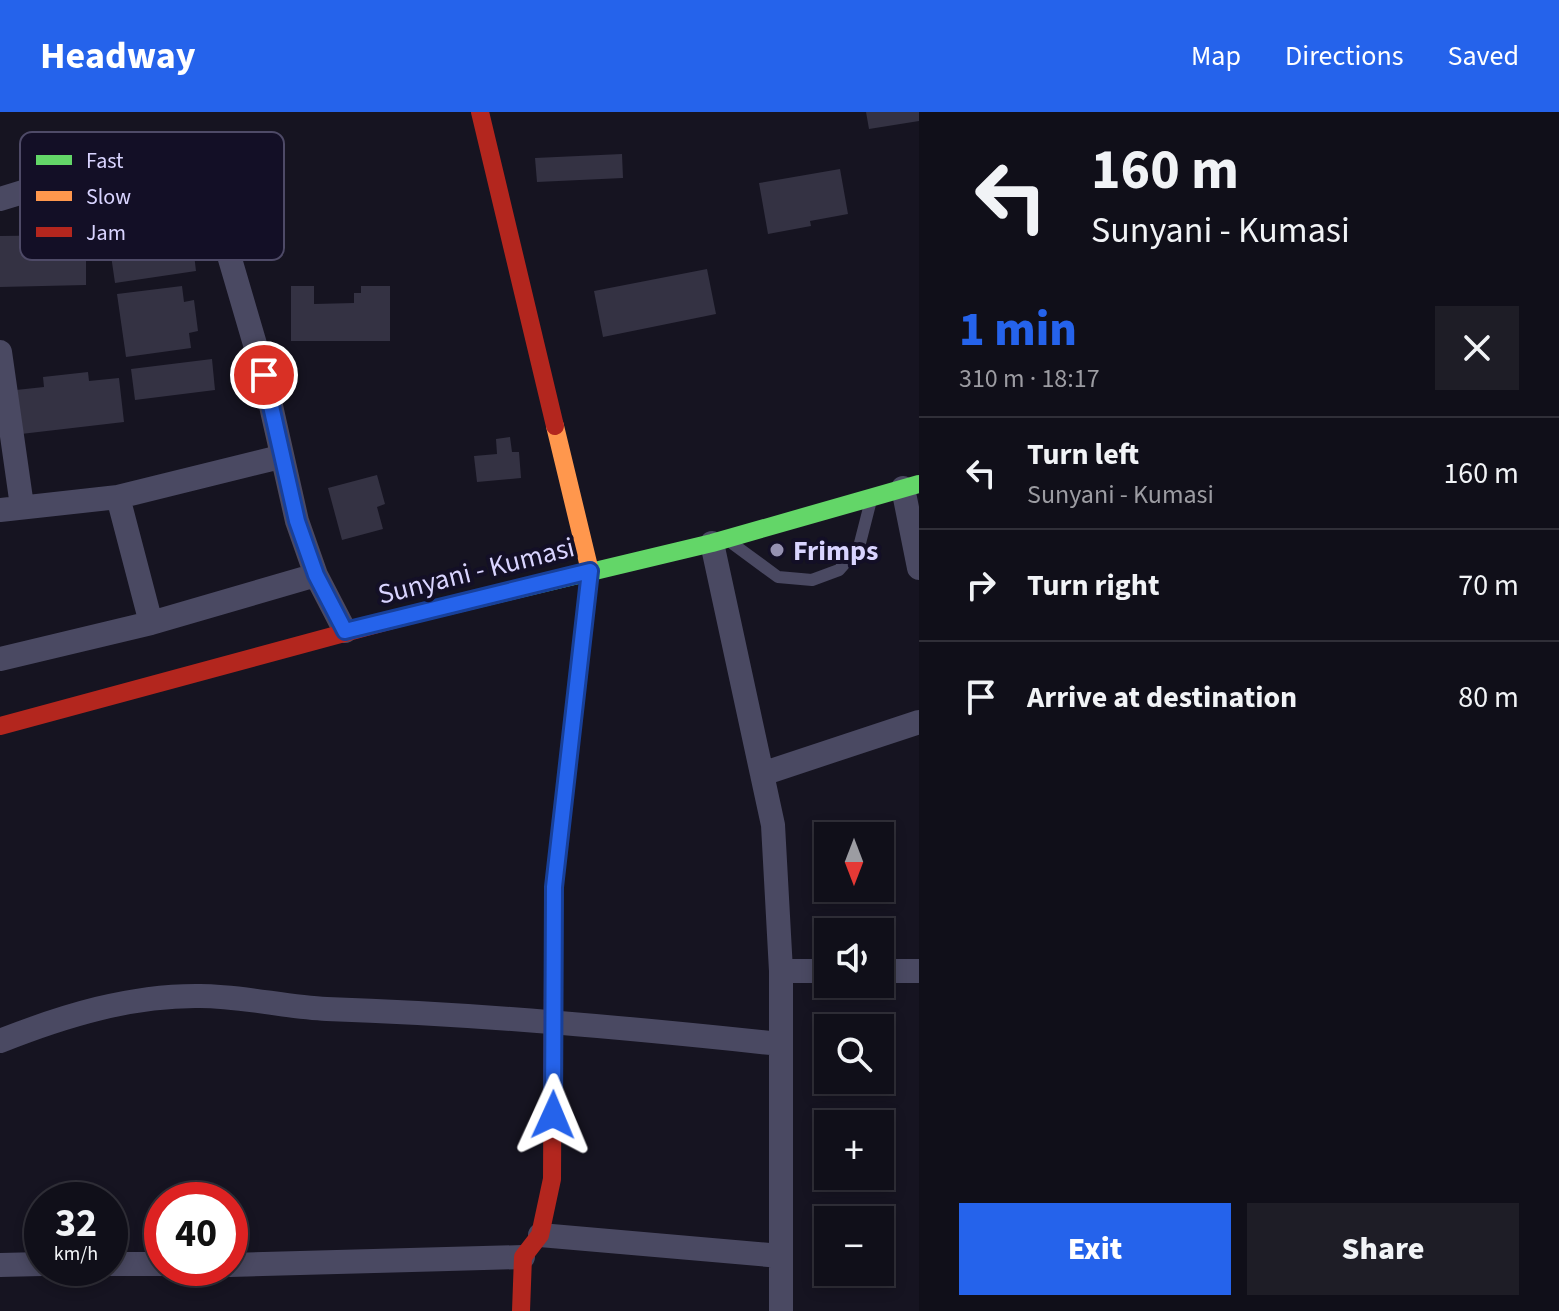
<!DOCTYPE html>
<html lang="en">
<head>
<meta charset="utf-8">
<style>
  :root { --surface:#100f19; --page:#1e1d26; --text:#f1f3f6; --muted:#9c9ca2; --line:#302f38; --accent:#2563eb }
  body { margin:0; font-family:"Source Sans 3",sans-serif; background:var(--page); color:var(--text); height:100vh; display:flex; flex-direction:column; font-size:30px; white-space:nowrap }
  * { box-sizing:border-box; margin:0 }
  p { font-size:26px; color:var(--muted) }
  .icon { flex:none; width:44px; height:44px; fill:none; stroke:currentColor; stroke-width:2; stroke-linecap:round; stroke-linejoin:round }
  .map { position:relative; flex:1; overflow:hidden }
  .details { display:flex; flex-direction:column; background:var(--surface); width:640px }
  .details>* { flex:none }
  .hud { background:#100f19; color:var(--text); overflow:hidden }
  .needle { width:52px; rotate:180deg }
  .tools { position:absolute; left:814px; top:710px; display:grid; gap:16px }
  .tools a { display:grid; place-items:center; width:80px; height:80px; border-radius:0px; background:var(--surface); box-shadow:0 4px 12px #0003,0 0 0 2px var(--line); font-size:40px }
  .speed { position:absolute; left:24px; top:1070px; display:flex; gap:16px; font-size:40px; font-weight:700; text-align:center }
  .speed>* { display:grid; place-content:center; width:104px; height:104px; border-radius:50%; background:var(--surface); box-shadow:0 4px 12px #0003,0 0 0 2px var(--line); line-height:1 }
  .speed small { font-size:20px; font-weight:400 }
  .speed .limit { border:12px solid #d22; background:#fff; color:#111 }
  .pin { position:absolute; display:grid; place-items:center; width:68px; height:68px; color:#fff; margin:-34px; border:4px solid #fff; border-radius:50%; box-shadow:0 2px 8px #0007 }
  .me { position:absolute; width:88px; margin:-44px; rotate:1deg; stroke-linejoin:round; filter:drop-shadow(0 0 6px #0008) }
  .turn { display:flex; align-items:center; gap:28px; height:168px; padding:0 40px; font-size:36px }
  .turn .icon { width:104px; height:104px; stroke-width:2.5 }
  .turn b { display:block; font-size:56px; line-height:68px }
  .round { display:grid; place-items:center; flex:none; width:84px; height:84px; border-radius:0px; background:var(--page) }
  .headline { display:flex; align-items:center; justify-content:space-between; height:136px; padding:0 40px }
  h1 { font-size:48px; font-weight:800; line-height:60px; color:var(--accent) }
  .button { display:flex; gap:16px; margin-top:auto; padding:16px 40px }
  .button a { flex:1; height:92px; border-radius:0px; background:var(--accent); color:#fff; font-size:32px; font-weight:800; line-height:92px; text-align:center }
  .button a+a { background:var(--page); color:var(--text) }
  ul { padding:0; list-style:none }
  li { display:flex; align-items:center; gap:24px; height:112px; padding:0 40px; border-top:2px solid var(--line) }
  li div { flex:1 }
  li b { display:block; font-size:30px }
  li em { font-style:normal }
  header { display:flex; align-items:center; gap:48px; box-sizing:border-box; height:112px; padding:0 40px; background:var(--accent); color:#fff }
  header strong { font-size:38px }
  nav { display:flex; gap:44px; margin-inline-start:auto; font-size:28px }
  main { display:flex; flex:1; min-height:0 }
  .map>svg:first-child { display:block }
  .building { fill:#343243 }
  .lines { fill:none; stroke-linecap:round; stroke-linejoin:round }
  .lane { stroke:#4a4962; stroke-width:12 }
  .street { stroke:#4a4962; stroke-width:24 }
  .fast { stroke:#63d668; stroke-width:18 }
  .slow { stroke:#ff974d; stroke-width:18 }
  .jam { stroke:#b3261e; stroke-width:18 }
  .route-casing { stroke:#184099; stroke-width:20 }
  .route { stroke:#2563eb; stroke-width:14 }
  .poi-dot { fill:#9591b1; stroke:#130f26; stroke-width:3 }
  .labels { text-anchor:middle; stroke-width:8; stroke-linejoin:round; paint-order:stroke }
  .poi-label { font-size:28px; font-weight:bold; fill:#d9d4ff; stroke:#130f26; text-anchor:start }
  .street-label { font-size:28px; fill:#d9d4ff; stroke:#130f26 }
  .key { fill:#130f26; stroke:#4e4a67; stroke-width:2 }
  .key-label { font-size:22px; fill:#d9d4ff }
</style>
</head>
<body>
<header>
<strong>Headway</strong>
<nav><a>Map</a><a>Directions</a><a>Saved</a></nav>
</header>
<main>
<div class="map">
<svg width="919" height="1199" viewBox="0 0 919 1199">
  <rect width="100%" height="100%" fill="#161421"/>
  <path class="building" d="M866,0h53v9l-50,8z
    M622,42l1,24 -86,4 -2,-24z
    M840,57l8,45 -38,7 1,5 -43,8 -9,-51z
    M185,76l13,65 -4,1 2,17 -81,12 -10,-69 22,-2 -2,-16z
    M76,123v17h10v33l-86,2v-51z
    M707,157l9,45 -113,23 -9,-46z
    M182,174l2,16 10,-2 4,31 -9,2 2,15 -65,9 -9,-63z
    M291,174h23v18l40,-1v-10h7v-7h29v55h-99z
    M212,247l3,31 -80,10 -4,-31z
    M88,260l1,9 30,-3 5,44 -103,12 -5,-44 28,-3 -1,-10z
    M510,325l2,15h7l2,26 -44,4 -3,-26 23,-2 -1,-15z
    M377,363l8,29 -8,3 6,22 -41,11 -14,-52z"/>
  <g class="lines">
    <path class="lane" d="M733,432l45,33 34,3 27,-10 20,-23 11,-43"/>
    <path class="street" d="M0,87l23,-7 153,-17 27,7 10,19 51,174 33,146 19,54 29,56
      M0,240l22,154
      M903,376l16,80
      M118,385l33,126
      M0,398l118,-13 162,-40
      M712,431l61,282 8,146v340
      M0,547l151,-36 165,-48
      M762,662l157,-52
      M781,859h47
      M880,859h39
      M0,929c63,-25 131,-46 200,-45 42,0 85,11 127,13 152,5 302,19 453,35
      M540,1123l241,21
      M110,1152h52
      M0,1153l42,-1
      M230,1153l293,-8"/>
    <path class="fast" d="M407,504l305,-73 207,-59"/>
    <path class="slow" d="M553,861l1,-86 36,-316 -35,-145"/>
    <path class="jam" d="M480,0l75,314
      M0,614l407,-110
      M521,1199l2,-54 17,-22 12,-56 1,-206"/>
  </g>
  <g class="lines">
    <defs>
      <path id="route" d="M264,263l33,146 19,54 29,56 245,-60 -36,316 -1,228"/>
    </defs>
    <use href="#route" class="route-casing"/>
    <use href="#route" class="route"/>
  </g>
  <circle class="poi-dot" cx="777" cy="438" r="8"/>
  <g class="labels">
    <g class="poi-label">
      <text x="793" y="448">Frimps</text>
    </g>
    <g class="street-label">
      <text transform="translate(476 458) rotate(-14)" y="10">Sunyani - Kumasi</text>
    </g>
  </g>
  <rect x="20" y="20" width="264" height="128" rx="12" class="key"/>
  <rect x="36" y="43" width="36" height="10" fill="#63d668"/>
  <rect x="36" y="79" width="36" height="10" fill="#ff974d"/>
  <rect x="36" y="115" width="36" height="10" fill="#b3261e"/>
  <g class="key-label">
    <text x="86" y="56">Fast</text>
    <text x="86" y="92">Slow</text>
    <text x="86" y="128">Jam</text>
  </g>
</svg>
<div class="tools">
<a><svg class="needle" viewBox="-14 -14 28 28"><path d="M0-13l5 13h-10z" fill="#e53935"/><path d="M0 13l5-13h-10z" fill="#9c9ca2"/></svg></a>
<a><svg class="icon" aria-label="sound" viewBox="0 0 24 24"><path d="M4 9h4l5-4v14l-5-4H4zM17 9q2 3 0 6"/></svg></a>
<a><svg class="icon" aria-label="search" viewBox="0 0 24 24"><circle cx="10" cy="10" r="6"/><path d="M15 15l6 6"/></svg></a>
<a>+</a>
<a>−</a>
</div>
<div class="speed"><div>32<small>km/h</small></div><div class="limit">40</div></div>
<div class="pin" style="left:264px;top:263px;background:#d93025"><svg class="icon" aria-label="arrive" viewBox="0 0 24 24"><path d="M6 21V4h12l-3 4 3 4H6"/></svg></div>
<svg class="me" style="left:553px;top:1003px" viewBox="-20 -20 40 40"><path d="M0-17L14 15 0 8-14 15z" fill="#2563eb" stroke="#fff" stroke-width="4"/></svg>
</div>
<section class="details">
<div class="hud">
<div class="turn"><svg class="icon" aria-label="left" viewBox="0 0 24 24"><path d="M17 20v-9H6M10 6l-5 5 5 5"/></svg><div><b>160 m</b>Sunyani - Kumasi</div></div>
</div>
<div class="headline"><div><h1>1 min</h1><p>310 m · 18:17</p></div><a class="round"><svg class="icon" aria-label="close" viewBox="0 0 24 24"><path d="M6 6l12 12M18 6L6 18"/></svg></a></div>
<ul>
<li><svg class="icon" aria-label="left" viewBox="0 0 24 24"><path d="M17 20v-9H6M10 6l-5 5 5 5"/></svg><div><b>Turn left</b><p>Sunyani - Kumasi</p></div><em>160 m</em></li>
<li><svg class="icon" aria-label="right" viewBox="0 0 24 24"><path d="M7 20v-9h11M14 6l5 5-5 5"/></svg><div><b>Turn right</b></div><em>70 m</em></li>
<li><svg class="icon" aria-label="arrive" viewBox="0 0 24 24"><path d="M6 21V4h12l-3 4 3 4H6"/></svg><div><b>Arrive at destination</b></div><em>80 m</em></li>
</ul>
<div class="button"><a>Exit</a><a>Share</a></div>
</section>
</main>
</body>
</html>
